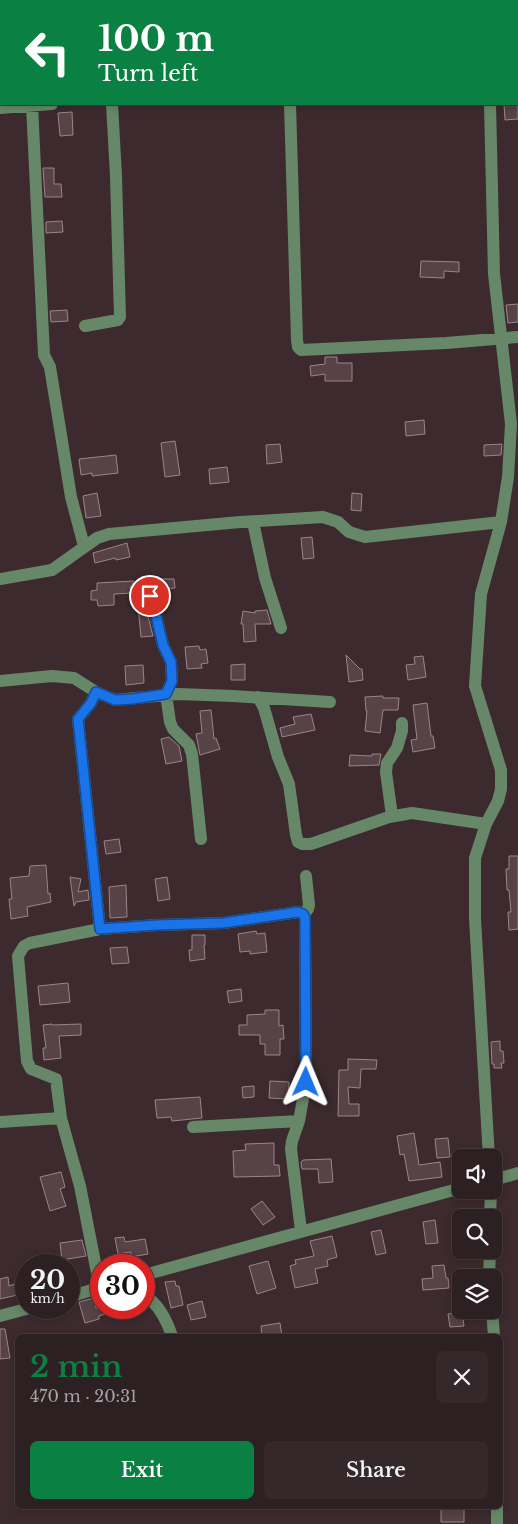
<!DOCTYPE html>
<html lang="en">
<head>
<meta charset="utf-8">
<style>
  :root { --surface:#2d2022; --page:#35282a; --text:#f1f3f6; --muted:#a7a3a5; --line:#483e40; --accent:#0b8043 }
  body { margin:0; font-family:"Libre Baskerville",serif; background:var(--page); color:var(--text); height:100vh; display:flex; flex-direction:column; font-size:19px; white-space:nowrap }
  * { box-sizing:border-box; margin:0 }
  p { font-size:16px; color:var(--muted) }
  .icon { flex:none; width:28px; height:28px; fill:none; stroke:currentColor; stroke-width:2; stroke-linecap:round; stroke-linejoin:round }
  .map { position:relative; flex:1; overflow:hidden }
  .details { position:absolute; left:15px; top:1334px; width:488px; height:175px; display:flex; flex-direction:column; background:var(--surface); border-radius:8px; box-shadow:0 2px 8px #0003,0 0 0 1px var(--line) }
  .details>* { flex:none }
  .hud { position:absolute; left:0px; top:0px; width:519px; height:105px; box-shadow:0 2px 8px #0003,0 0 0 1px var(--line); background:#0b8043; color:#fff; overflow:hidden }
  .controls { position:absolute; left:452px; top:1149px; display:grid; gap:10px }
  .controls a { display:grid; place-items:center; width:50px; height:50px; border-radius:8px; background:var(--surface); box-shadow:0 2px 8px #0003,0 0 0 1px var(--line); font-size:25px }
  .speed { position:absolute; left:15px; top:1254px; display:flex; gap:10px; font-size:25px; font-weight:700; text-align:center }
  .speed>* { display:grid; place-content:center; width:65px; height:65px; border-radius:50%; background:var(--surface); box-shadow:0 2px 8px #0003,0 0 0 1px var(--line); line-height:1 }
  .speed small { font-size:12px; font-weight:400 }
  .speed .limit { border:8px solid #d22; background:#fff; color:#111 }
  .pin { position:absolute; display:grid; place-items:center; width:42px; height:42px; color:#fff; margin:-21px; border:2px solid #fff; border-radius:50%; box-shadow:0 1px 5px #0007 }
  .me { position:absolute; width:55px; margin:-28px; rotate:1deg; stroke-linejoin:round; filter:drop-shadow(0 0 4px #0008) }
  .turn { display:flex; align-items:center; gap:18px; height:105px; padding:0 15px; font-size:22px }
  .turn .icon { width:65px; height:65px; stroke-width:2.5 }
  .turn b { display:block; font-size:35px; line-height:42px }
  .round { display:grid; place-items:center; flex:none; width:52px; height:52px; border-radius:8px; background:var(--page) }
  .summary { display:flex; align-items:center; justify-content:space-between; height:85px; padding:0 15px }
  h1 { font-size:30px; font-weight:600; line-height:38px; color:var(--accent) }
  .primary-button { display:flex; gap:10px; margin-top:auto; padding:10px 15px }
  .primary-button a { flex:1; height:58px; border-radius:8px; background:var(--accent); color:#fff; font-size:20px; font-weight:600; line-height:58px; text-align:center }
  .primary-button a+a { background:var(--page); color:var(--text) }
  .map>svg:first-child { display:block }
  .building { fill:#564247; stroke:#9c858a }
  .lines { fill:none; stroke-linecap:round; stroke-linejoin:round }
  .minor { stroke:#678868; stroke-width:12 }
  .route-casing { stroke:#114b97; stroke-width:12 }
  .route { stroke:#1a73e8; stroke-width:9 }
</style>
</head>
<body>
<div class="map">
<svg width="518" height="1524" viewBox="0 0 518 1524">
  <rect width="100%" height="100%" fill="#3c2a2e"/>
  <path class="building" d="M504,104h14v15l-13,1z
    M72,112l1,23 -13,1 -2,-23z
    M43,168h11v16h7l1,13h-17z
    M62,221l1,11 -17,1v-11z
    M421,261l38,1v10l-15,-1v7l-24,-1z
    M518,304v18l-10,1 -2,-18z
    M67,310l1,11 -17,1 -1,-11z
    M325,357h12v6h15v18h-27v-7l-14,2 -1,-10 15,-2z
    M424,420l1,14 -19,2 -1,-14z
    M175,441l5,34 -15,2 -4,-34z
    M280,444l2,18 -15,2 -1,-19z
    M502,444l-1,11 -17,1v-11z
    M116,455l2,18 -26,3v-3l-11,2 -2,-16z
    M227,467l2,15 -19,2 -1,-15z
    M97,493l4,23 -15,2 -3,-22z
    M352,493l10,1 -1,17 -10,-1z
    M312,537l2,21 -11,1 -2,-21z
    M127,543l3,14 -14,3 -1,-2 -20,5 -2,-10z
    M159,579h15l1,9 -15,1z
    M134,581l-4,6 2,6 -18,1v11l-16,1 -1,-6h-6v-9l6,-1v-7z
    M145,605l8,31 -12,1 -3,-31z
    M267,610l4,14h-16l1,17 -12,1 -1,-18h-2l2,-13 12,2v-2z
    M199,646l1,4 6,-1 2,14 -7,1 1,4 -15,1 -2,-22z
    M346,655l14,14h2l1,11 -14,2z
    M423,656l3,21 -18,3 -2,-15 9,-1 -1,-7z
    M245,664v16h-14v-15z
    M143,665l1,18 -18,2 -1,-19z
    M383,696v2h16l-1,12h-15l-3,23 -15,-2 2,-20h-1l-1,-14z
    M427,703l4,33h2l2,12 -22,4 -2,-12 6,-1 -4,-34z
    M211,710l3,29 2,-1 4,11 -20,6 -4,-21 6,-1 -2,-22z
    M311,714l4,16 -33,7 -2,-9 15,-4 -2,-7z
    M169,737l10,9 3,15 -16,3 -5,-25z
    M372,754h9l-2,11 -30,1 1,-11 22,1z
    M119,839l2,13 -15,2 -2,-13z
    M509,856h9v73l-9,1 -1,-18h3l-2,-22h-2l-1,-21h3z
    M46,865l2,29 2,-1 1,9 -24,5 1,9 -17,3 -2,-20h3l-2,-21 19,-2 1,-10z
    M70,877l11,2 -3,13 10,-2 1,10 -13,2 -2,4z
    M167,877l3,22 -12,2 -3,-22z
    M126,885l1,32 -17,1 -1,-31z
    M256,931l1,3 8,-1 2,19 -17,2v-3l-10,1 -2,-18z
    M192,935h13v10h-1l1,14 -15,2 -1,-11h3z
    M127,947l2,16 -17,1 -2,-16z
    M68,983l2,19 -30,3 -2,-19z
    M241,989l1,12 -13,2 -2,-12z
    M265,1010h14v16l4,-1 1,14h-4v16h-15v-11h-5v-9h-21v-10h8v-10l18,-1z
    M52,1024v1l29,-1v11l-22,1 2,22 -17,2 -1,-12h3l-3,-23z
    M500,1041v10h3l1,12h-3l1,5h-8v-4h-2l-1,-22z
    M348,1059l29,1 -1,9h-15l-1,19 -12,-1 1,17h10v12h-21l1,-46h9z
    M270,1081l19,1 -1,17 -19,-1z
    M254,1086v11l-11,1 -1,-11z
    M200,1097l2,21 -30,3 -1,-4 -14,1 -2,-18z
    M414,1133l5,32 21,-3 2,15 -33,4 -5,-27 -4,1 -3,-19z
    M448,1138l2,19 -13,1 -2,-19z
    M274,1143v22h5l1,11 -46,1 -1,-26 13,-1 -1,-6z
    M331,1159l2,23 -14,1 -1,-14h-16l-1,-7 2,-2z
    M61,1172l4,15 -5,2 6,17 -16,5 -10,-34z
    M262,1201l13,16 -12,8 -12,-16z
    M435,1220l3,23 -12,1 -3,-22z
    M381,1230l5,23 -10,2 -5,-23z
    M332,1236l5,21 -10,3 1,6 -13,3 3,14 -23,5 -5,-22 6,-2 -1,-4 19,-4 -4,-15z
    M124,1237l1,5 20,-3 3,15 -17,3v-5l-13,2 -3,-16z
    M82,1240l4,16 -24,4 -2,-17z
    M268,1261l8,27 -19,6 -8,-28z
    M444,1265l2,13h2l1,10 -26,2 -1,-11 11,-1 -1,-12z
    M8,1277l1,9 17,-6v13l-26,6v-20z
    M175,1281l1,5h3l4,19 -12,3 -6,-26z
    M94,1298l2,10h23v2l-20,6v3l-14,4 -6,-21z
    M202,1301l4,16 -15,3 -4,-15z
    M462,1312l2,14 -14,1 -2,-13z
    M280,1323l2,13h-20l-1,-10z
    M0,1329h5l5,29 -10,1z
    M441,1506h23v16h-23z"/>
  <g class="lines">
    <path class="minor" d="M58,0v1
      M491,1v-1
      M290,104l7,236 1,7 3,3 145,-7 72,-6
      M32,105l12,250 6,12 21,130 13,49
      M0,108l52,-4
      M85,326l33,-6 2,-3 -4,-141 -4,-72
      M253,522l12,56 16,50
      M0,579l52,-9 45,-32 12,-4 131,-12 83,-5 15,5 11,10 16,5 136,-15
      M138,588l11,8 4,7 10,42 8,17 1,19 -6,13 4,28 3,7 16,16 3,9 9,85
      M0,681l52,-5 22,2 22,14 19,8 63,-6 55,2 97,6
      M96,692l-5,11 -13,16 22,210
      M258,697l6,11 14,49 11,27 7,51 2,7 4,2h9l78,-27 23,-4 74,11
      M392,816l-6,-44 1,-9 10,-15 5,-17v-8
      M303,914l5,-5 1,-4 -3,-29
      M0,1122l61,-4
      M193,1127l106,-6
      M489,1158l-14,-239v-61l11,-34 12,-23 3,-12v-19l-26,-84 6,-92 20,-72 7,-45 3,-53 -17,-150 -4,-170
      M494,1180l24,-7
      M490,1218l1,-28
      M301,1231l-10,-82 1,-8 7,-20 7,-39 -1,-164 -2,-4
      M144,1275l317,-87
      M489,1278l1,-28
      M100,1288l-20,-102 -19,-68 -5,-39 -25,-10 -4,-8 -9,-105 6,-10 6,-3 70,-14 57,-4 66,-2 75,-11 5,2
      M144,1293c3,4 6,6 9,9 9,9 15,22 19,34
      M69,1297l32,-10
      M492,1310l2,26
      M0,1316l30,-8
      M497,1506v18"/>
  </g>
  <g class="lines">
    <defs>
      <path id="route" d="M150,596l3,7 10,42 8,17 1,19 -6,13 -34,5 -17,1 -19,-8 -5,11 -13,16 22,210 57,-4 66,-2 75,-11 5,2 2,4 1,164"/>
    </defs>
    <use href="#route" class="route-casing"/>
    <use href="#route" class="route"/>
  </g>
</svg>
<div class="controls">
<a><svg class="icon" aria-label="sound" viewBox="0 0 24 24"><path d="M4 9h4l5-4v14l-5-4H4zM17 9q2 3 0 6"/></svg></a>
<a><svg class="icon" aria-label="search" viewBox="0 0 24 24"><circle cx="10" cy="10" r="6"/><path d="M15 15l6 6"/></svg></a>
<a><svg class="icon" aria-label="layers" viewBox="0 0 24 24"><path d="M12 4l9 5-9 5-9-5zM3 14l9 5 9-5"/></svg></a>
</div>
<div class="speed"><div>20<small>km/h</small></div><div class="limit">30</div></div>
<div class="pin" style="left:150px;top:596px;background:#d93025"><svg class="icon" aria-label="arrive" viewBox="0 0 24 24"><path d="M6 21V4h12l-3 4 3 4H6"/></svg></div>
<svg class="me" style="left:306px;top:1082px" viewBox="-20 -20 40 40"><path d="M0-17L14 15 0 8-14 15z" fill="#1a73e8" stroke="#fff" stroke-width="4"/></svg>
<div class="hud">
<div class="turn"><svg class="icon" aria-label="left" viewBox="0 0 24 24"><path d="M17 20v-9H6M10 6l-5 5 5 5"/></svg><div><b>100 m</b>Turn left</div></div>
</div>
<section class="details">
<div class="summary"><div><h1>2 min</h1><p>470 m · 20:31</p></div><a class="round"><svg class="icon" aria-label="close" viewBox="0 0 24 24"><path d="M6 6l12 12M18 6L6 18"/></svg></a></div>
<div class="primary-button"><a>Exit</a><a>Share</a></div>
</section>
</div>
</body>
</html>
